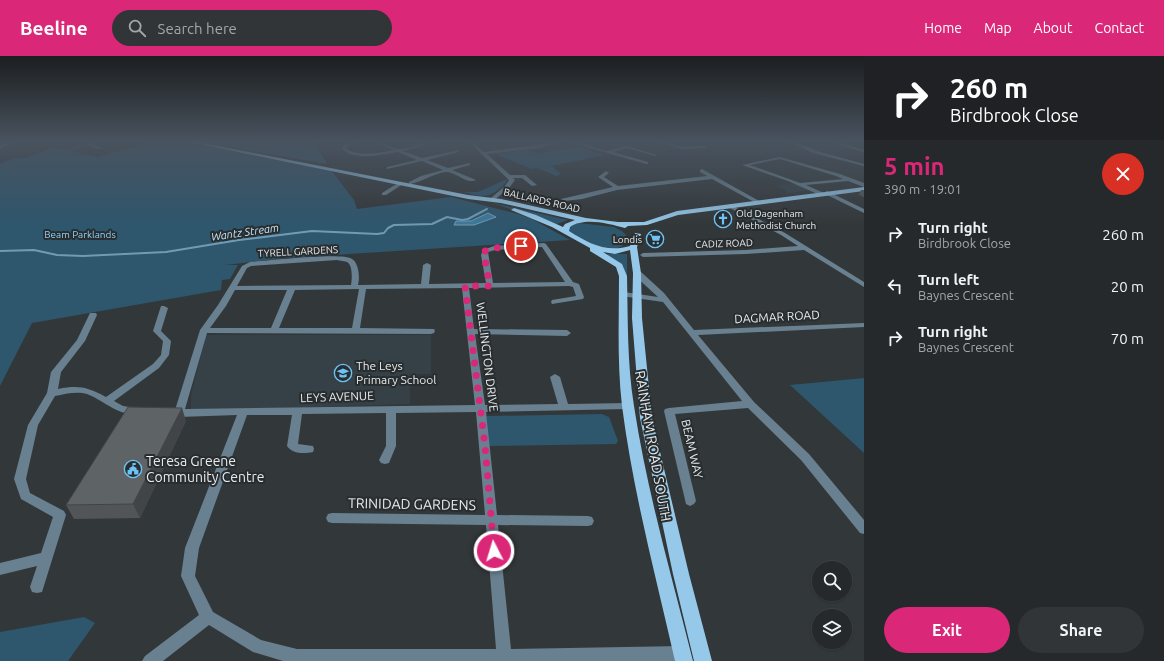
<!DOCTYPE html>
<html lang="en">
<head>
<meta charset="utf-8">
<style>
  :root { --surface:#26292b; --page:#323537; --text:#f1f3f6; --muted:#a4a6a9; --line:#424547; --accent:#db2777 }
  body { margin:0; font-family:Ubuntu,sans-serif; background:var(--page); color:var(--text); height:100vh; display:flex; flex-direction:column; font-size:15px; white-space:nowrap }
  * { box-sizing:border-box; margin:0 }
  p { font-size:13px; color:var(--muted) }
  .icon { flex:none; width:22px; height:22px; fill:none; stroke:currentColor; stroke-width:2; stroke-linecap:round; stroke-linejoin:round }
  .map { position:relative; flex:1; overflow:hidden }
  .side { display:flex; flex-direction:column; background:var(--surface); width:300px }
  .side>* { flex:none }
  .banner { background:#202124; color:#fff; overflow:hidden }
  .tools { position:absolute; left:812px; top:505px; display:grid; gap:8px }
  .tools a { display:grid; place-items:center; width:40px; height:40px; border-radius:50%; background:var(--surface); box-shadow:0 1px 3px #0004,0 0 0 1px var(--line); font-size:20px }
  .pin { position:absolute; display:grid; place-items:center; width:34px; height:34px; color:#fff; margin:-17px; border:2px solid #fff; border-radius:50%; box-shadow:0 1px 4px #0007 }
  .me { position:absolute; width:44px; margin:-22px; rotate:355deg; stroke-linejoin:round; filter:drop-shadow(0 0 3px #0008) }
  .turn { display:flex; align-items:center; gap:14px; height:84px; padding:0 20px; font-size:18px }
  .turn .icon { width:52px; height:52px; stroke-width:2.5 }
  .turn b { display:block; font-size:28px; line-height:34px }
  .round { display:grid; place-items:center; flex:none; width:42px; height:42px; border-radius:21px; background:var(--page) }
  .head { display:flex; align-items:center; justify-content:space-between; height:68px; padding:0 20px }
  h1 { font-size:24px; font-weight:600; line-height:30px; color:var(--accent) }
  .button { display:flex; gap:8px; margin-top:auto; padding:8px 20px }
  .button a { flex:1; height:46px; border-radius:24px; background:var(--accent); color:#fff; font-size:16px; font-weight:600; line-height:46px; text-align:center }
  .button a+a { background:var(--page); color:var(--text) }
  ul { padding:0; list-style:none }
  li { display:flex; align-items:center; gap:12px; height:52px; padding:0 20px }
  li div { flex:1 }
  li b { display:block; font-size:15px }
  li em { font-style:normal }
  header { display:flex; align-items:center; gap:24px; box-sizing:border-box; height:56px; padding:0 20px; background:var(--accent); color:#fff }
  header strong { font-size:19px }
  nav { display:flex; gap:22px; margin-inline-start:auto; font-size:14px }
  .search { width:280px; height:36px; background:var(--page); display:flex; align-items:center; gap:10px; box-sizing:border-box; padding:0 14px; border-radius:22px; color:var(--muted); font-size:15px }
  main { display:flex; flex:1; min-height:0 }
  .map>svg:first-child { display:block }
  .built { fill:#364047 }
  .green { fill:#2e566d }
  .water { fill:#3e799c; stroke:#719bb4 }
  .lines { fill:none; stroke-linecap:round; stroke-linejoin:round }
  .stream { stroke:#719bb4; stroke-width:2 }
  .minor { fill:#68808f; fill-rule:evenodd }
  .major { fill:#96c9e9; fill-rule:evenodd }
  .wall { fill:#515558 }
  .shaded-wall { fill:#424547 }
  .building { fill:#5e6366; stroke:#424547 }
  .route { stroke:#db2777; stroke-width:7; stroke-dasharray:0 12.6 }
  .labels { text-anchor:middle; stroke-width:4; stroke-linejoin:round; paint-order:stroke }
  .far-street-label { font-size:10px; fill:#e8ebed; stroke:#282d2f }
  .far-poi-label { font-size:10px; fill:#e8ebed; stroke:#282d2f; text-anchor:start }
  .far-park-label { font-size:10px; fill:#90d4fd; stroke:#282d2f }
  .far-water-label { font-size:11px; font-style:italic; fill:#c5e6fb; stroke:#282d2f }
  .street-label { font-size:12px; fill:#e8ebed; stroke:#282d2f }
  .poi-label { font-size:12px; fill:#e8ebed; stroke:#282d2f; text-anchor:start }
  .near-street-label { font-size:14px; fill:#e8ebed; stroke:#282d2f }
  .near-poi-label { font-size:14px; fill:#e8ebed; stroke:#282d2f; text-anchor:start }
</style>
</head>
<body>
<header>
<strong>Beeline</strong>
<div class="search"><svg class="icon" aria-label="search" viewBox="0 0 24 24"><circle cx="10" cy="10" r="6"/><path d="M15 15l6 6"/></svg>Search here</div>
<nav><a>Home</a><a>Map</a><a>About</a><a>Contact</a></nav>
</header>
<main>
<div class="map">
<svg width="864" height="605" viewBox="0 0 864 605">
  <rect width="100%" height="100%" fill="#323739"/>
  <path class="built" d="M796,128l13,6 -23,4 1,-3 -11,-6z
    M206,279h225v39h-21v30l-219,7v-16z"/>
  <path class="green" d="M151,86h33l147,28 23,30 3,9 94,-12 67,17 14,5 38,21 -284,18 -61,7h13l-8,14 -8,1 -1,10 -189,33 -32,63v-222l14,-6h13l27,-11 12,3 14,-5 1,2 -11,4 28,6z
    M200,86h115l12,22z
    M579,90l25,9 -52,11 9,8 -5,2 -18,-8 -6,1 -37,-15 32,-4 10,4z
    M507,123c-1,4 -4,7 -8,10 -13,11 -21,6 -37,3h16z
    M492,147l76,17 -11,4z
    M579,167l35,4 8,4 4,4 -4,11c-16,10 -38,-5 -53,-12l-1,-8z
    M602,198h25v35l-4,-18z
    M864,322v75l-74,-68z
    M602,358l7,3 9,24 -2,3 -129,2 -4,-27 4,-3z
    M84,561l11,6 -27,38h-68v-29z"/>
  <path class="water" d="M488,157l8,4 -22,8h-20l2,-4h15z"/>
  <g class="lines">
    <path class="stream" d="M0,195l34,-1 23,5 26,1 83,-4 73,-12 73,-9 65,3 7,-1 4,-5 6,-3 38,-1 15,-7 15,3 6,-1 19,-10"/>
    <path class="minor" d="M8,86h5l-13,7v-3z
      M89,86h5l-2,2 10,4 -2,1 -13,-4z
      M350,86h6l-8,4 -2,3c14,8 32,4 48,1l-19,-8c9,0 16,7 24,7 12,0 23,-7 35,-7l-31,9 19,7 37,-8v2l-32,8 21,8 22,-5v2l-18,5 24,10c-9,5 -21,-9 -30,-8 -11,1 -29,12 -37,12v-2l12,-6 22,-6 -21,-9 -35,8v-2l30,-7 -19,-8 -25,4h-12l-12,-2 -7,-5 2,-5z
      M469,86h4l11,10 76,-10 -20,6 -53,6 23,21h15l12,10 -5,1 -10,-8h-9l2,2 -6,8 -16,13 -3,-2 1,-1 14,-12 4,-6z
      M569,86h7l31,9 20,-5 30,9 -2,1 -28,-8 -14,4 35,10v2h-2z
      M660,86h6l16,5 23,-1 2,1 -2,1 -23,1z
      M790,86h6l21,9 47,13v2l-51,-13z
      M830,86h7l27,8v2z
      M780,101l60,17 24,9v4l-16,-6 -42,4 18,8v2l-2,1 -34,-15 -46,-16zM780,103l56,17 7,3 -43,4 -50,-18z
      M702,113l59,33 -5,1 -44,-24 -95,11 -35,9 -18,2 -3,-2 52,-12 -15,-10 8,-6 3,2 -5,4 14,9 89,-10 -7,-4v-2z
      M398,127l5,1 -17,11h-4v-2z
      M827,135l37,18v4l-39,-19 -1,-1z
      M730,148l55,29 79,49v5l-60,-37 -58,4 -103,3 -3,-2 3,-2 103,-3 52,-4 -17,-11 -53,-28 -1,-1z
      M544,187l2,1 27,38 6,2 5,13 -1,2 -31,5 -1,-2 1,-2 24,-4 -3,-9 -4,-1 -100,2 5,41 93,1 4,3 -4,3 -92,-2 10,71 73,-1 -8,-27 5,-3 5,3 8,27 60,-1 4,1 1,2 -1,2 -4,1 -142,3 11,103 91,1 4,1 2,4 -2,4 -4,1 -90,-1 13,124 171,-3 5,3 3,5 -3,5 -3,2h-401l-30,-9 -44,-27 -46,36h-21l3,-5 54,-41 -18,-39 4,-28 52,-133 -58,2 -9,-2 -1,-2 1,-2 5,-1 25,-80 18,-25 24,-39 8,-4c17,-1 92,-10 102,-3 7,4 8,19 6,26l63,-1 2,-19 4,-2 4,2 -2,19 57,-1 -5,-28 2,-5 11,-4zM542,191l23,35 -72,1 -5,-31 7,-2zM337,204c3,1 8,1 10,2 6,3 5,18 4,23l-114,1 10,-18 4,-2zM462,232l13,117 -290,4 22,-76 224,1 3,-1 1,-2 -1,-2 -74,-1 6,-39zM359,233l-7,39h-73l16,-38zM235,234h52l-16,38h-61l16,-22zM476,356l9,103 -153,-2 -4,1 -2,4 2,4 4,1 154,2 10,124h-199l-36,-9 -48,-28 -18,-36 4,-28 48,-133h45l-5,31c5,8 17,8 26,6l1,-3 -1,-3 -15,-2 4,-30 84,-1v33l-7,14 2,3 4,1 4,-1 7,-17v-33z
      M634,215h6l24,22 30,37 170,-7v4l-166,8 56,67 55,52 55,66v14l-4,-1 -59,-73 -53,-52 -73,6 21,87 -2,3 -4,2 -4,-2 -22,-93 1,-2 4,-1 73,-7 -79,-99 -42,-6 -1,-2 4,-2 34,5 -24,-22z
      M161,250h3l4,2 -7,23 10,10 -2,14 -10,13 -45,33 9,5 20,3 1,2 -1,2c-22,6 -38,-12 -56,-19 -10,-3 -22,0 -32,2l-17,29 -12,54 4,14 34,18 2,4 -24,77 -5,1 -5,-1 -2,-5 7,-21 -37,9v-12l41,-10 12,-36 -32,-18 -7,-20 14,-54 19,-32 4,-21 26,-32 13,-27h6l1,2 -12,26 -24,31 -3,17c21,-4 29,-2 48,8l47,-33 8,-9 2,-14 -10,-10z"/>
    <path class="major" d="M189,86h9l270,53 33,4 85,19 32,4h26l33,-11 187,-24v4l-186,24 -31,10 -19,1 -3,2c-16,-4 -40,-11 -55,-1l-1,4c19,12 37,22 61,15l5,-13 6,1 -4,13 4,26 1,45 10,100 37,156 23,87h-18l-21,-87 -33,-156 -8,-100 1,-45 -3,-23 -15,4 -12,-2 19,12 5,12c1,43 0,87 7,130 13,86 38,171 59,255h-18c-19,-84 -42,-169 -53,-255 -5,-43 -3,-87 -3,-130l-3,-9 -26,-16v-3l-38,-21 -41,-17 3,-2 22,7 27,12 2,-3 10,-4 -74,-17 -33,-4z"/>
  </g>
  <path class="wall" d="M861,134h3v7l-5,-2z
    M186,365l-46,97 -66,1 -8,-14z"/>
  <path class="shaded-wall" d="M182,352l4,13 -46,97 -7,-14z"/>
  <path class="building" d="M128,351l54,1 -49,96 -67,1z"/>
  <linearGradient id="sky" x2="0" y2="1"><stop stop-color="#1c1e1f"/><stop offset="0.5" stop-color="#49535f"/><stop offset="1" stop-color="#49535f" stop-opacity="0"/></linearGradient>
  <rect width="864" height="171" fill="url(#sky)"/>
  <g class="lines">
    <path class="route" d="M494,495l-9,-105 -20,-160h25l-6,-31 1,-4 9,-3 27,-2"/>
  </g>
  <defs>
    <symbol id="church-ring" viewBox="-11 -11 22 22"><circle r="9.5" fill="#282d2f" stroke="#6fc2f4" stroke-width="1.5"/><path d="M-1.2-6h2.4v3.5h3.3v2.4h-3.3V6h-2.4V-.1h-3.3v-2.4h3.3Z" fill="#6fc2f4"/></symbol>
    <symbol id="supermarket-ring" viewBox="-11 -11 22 22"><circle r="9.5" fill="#282d2f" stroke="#6fc2f4" stroke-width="1.5"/><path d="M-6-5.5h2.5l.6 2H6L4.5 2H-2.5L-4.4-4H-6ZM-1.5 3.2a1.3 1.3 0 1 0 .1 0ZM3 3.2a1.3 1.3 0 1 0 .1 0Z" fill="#6fc2f4"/></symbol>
    <symbol id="school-ring" viewBox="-11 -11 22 22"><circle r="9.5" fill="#282d2f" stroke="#6fc2f4" stroke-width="1.5"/><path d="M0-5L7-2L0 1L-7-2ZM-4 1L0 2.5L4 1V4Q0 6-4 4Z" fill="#6fc2f4"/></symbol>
    <symbol id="civic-ring" viewBox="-11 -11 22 22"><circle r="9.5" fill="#282d2f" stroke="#6fc2f4" stroke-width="1.5"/><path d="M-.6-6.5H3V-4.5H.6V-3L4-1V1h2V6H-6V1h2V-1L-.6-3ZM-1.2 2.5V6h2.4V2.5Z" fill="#6fc2f4"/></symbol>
  </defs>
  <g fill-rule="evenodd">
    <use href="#church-ring" x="713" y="153" width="20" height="20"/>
    <use href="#supermarket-ring" x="645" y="173" width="20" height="20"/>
    <use href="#school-ring" x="333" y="307" width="20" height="20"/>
    <use href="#civic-ring" x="123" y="403" width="20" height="20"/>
  </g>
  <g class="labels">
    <g class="far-street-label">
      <text transform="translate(542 144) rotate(13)" y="4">BALLARDS ROAD</text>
      <text transform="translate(724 187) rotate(-2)" y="4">CADIZ ROAD</text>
      <text transform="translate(298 195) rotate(-3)" y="4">TYRELL GARDENS</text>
    </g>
    <g class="far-poi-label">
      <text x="736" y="161">Old Dagenham<tspan x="736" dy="12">Methodist Church</tspan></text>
      <text x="642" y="187" text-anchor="end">Londis</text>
    </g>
    <g class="far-park-label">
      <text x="80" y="182">Beam Parklands</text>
    </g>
    <g class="far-water-label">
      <text transform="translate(245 176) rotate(-8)" y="4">Wantz Stream</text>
    </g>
    <g class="street-label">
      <text transform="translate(777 261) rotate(-3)" y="4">DAGMAR ROAD</text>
      <text transform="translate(487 301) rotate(83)" y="4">WELLINGTON DRIVE</text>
      <text transform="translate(337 341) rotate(-2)" y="4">LEYS AVENUE</text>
      <text transform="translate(692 393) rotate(77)" y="4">BEAM WAY</text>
    </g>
    <g class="poi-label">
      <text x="356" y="314">The Leys<tspan x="356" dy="14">Primary School</tspan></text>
    </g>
    <g class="near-street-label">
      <text transform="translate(653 390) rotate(80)" y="5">RAINHAM ROAD SOUTH</text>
      <text transform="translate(412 448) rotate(1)" y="5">TRINIDAD GARDENS</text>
    </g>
    <g class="near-poi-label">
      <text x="146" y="410">Teresa Greene<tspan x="146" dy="16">Community Centre</tspan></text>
    </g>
  </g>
</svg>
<div class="tools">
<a><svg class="icon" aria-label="search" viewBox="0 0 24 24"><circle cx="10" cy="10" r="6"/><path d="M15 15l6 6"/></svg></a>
<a><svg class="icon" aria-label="layers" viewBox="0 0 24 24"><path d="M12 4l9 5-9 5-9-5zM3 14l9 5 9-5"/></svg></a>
</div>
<div class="pin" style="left:521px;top:190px;background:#d93025"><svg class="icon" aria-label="arrive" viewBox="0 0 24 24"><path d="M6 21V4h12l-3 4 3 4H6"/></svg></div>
<svg class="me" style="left:494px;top:495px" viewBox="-20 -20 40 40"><circle r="17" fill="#db2777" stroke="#fff" stroke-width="3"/><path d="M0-11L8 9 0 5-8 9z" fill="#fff"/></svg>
</div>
<section class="side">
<div class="banner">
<div class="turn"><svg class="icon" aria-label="right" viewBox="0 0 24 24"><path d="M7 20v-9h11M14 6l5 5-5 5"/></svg><div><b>260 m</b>Birdbrook Close</div></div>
</div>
<div class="head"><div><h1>5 min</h1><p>390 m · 19:01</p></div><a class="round" style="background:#d93025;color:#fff"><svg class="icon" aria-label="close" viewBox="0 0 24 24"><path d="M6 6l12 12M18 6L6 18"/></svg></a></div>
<ul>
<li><svg class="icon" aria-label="right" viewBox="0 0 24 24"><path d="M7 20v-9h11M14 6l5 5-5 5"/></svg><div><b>Turn right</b><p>Birdbrook Close</p></div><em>260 m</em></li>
<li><svg class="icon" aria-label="left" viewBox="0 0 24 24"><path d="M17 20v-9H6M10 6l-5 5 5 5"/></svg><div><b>Turn left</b><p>Baynes Crescent</p></div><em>20 m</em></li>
<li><svg class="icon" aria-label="right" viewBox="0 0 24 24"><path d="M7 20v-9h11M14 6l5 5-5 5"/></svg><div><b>Turn right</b><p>Baynes Crescent</p></div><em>70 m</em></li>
</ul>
<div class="button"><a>Exit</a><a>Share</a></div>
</section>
</main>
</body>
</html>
